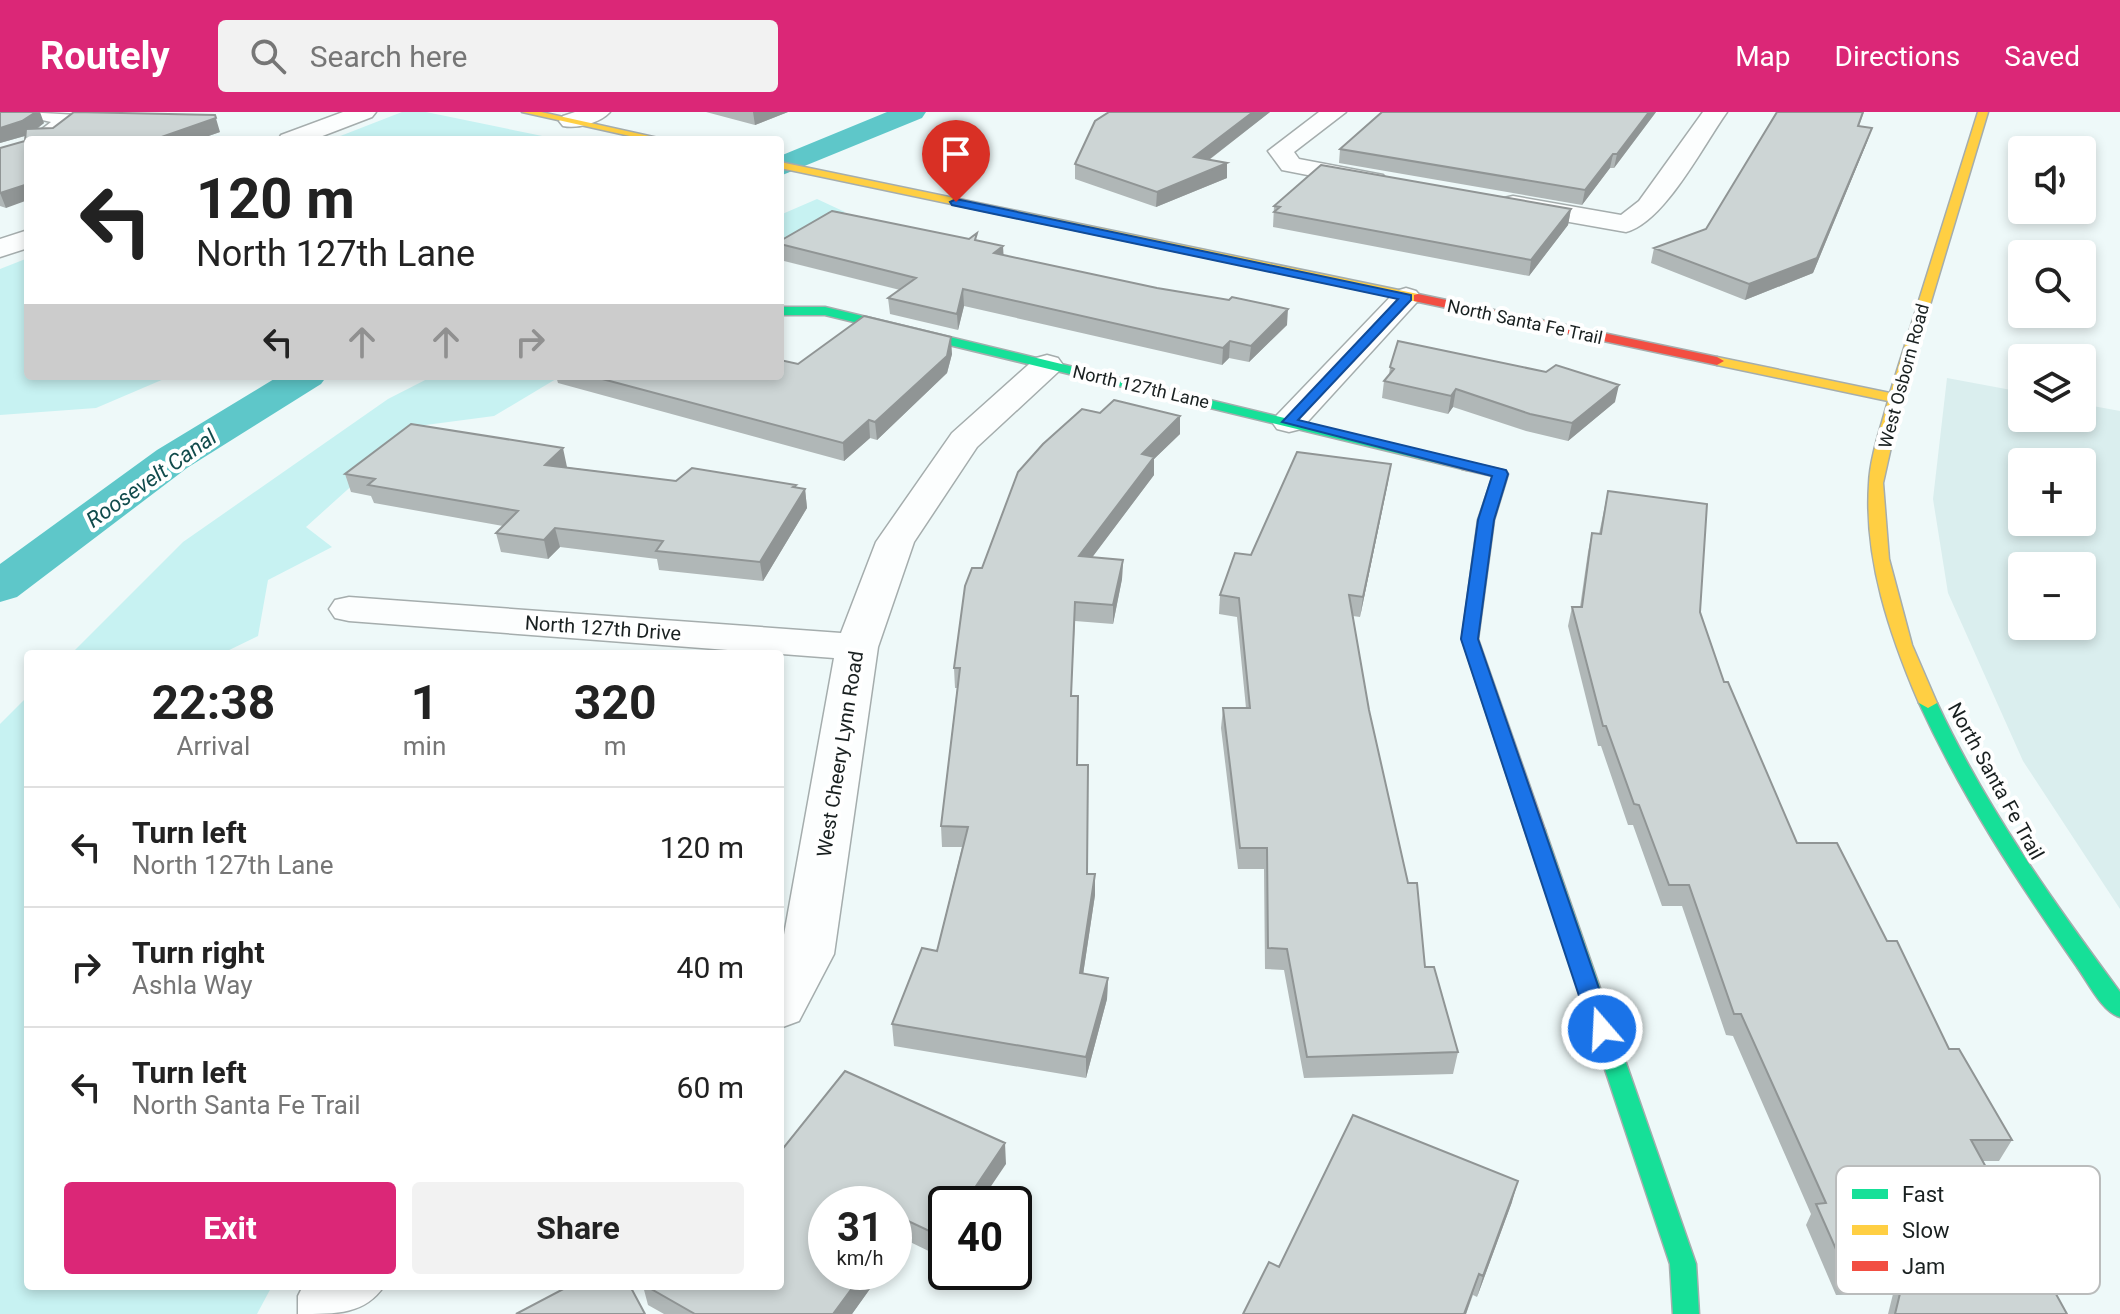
<!DOCTYPE html>
<html lang="en">
<head>
<meta charset="utf-8">
<style>
  :root { --surface:#fff; --page:#f2f2f2; --text:#222; --muted:#767676; --line:#e0e0e0; --accent:#db2777 }
  body { margin:0; font-family:Roboto,sans-serif; background:var(--page); color:var(--text); height:100vh; display:flex; flex-direction:column; font-size:30px; white-space:nowrap }
  * { box-sizing:border-box; margin:0 }
  p { font-size:26px; color:var(--muted) }
  .icon { flex:none; width:44px; height:44px; fill:none; stroke:currentColor; stroke-width:2; stroke-linecap:round; stroke-linejoin:round }
  .map { position:relative; flex:1; overflow:hidden }
  .panel { position:absolute; left:24px; top:538px; width:760px; height:640px; display:flex; flex-direction:column; background:var(--surface); border-radius:8px; box-shadow:0 4px 12px #0003 }
  .panel>* { flex:none }
  .banner { position:absolute; left:24px; top:24px; width:760px; height:244px; border-radius:8px; box-shadow:0 4px 12px #0003; background:#fff; color:var(--text); overflow:hidden }
  .fabs { position:absolute; left:2008px; top:24px; display:grid; gap:16px }
  .fabs a { display:grid; place-items:center; width:88px; height:88px; border-radius:8px; background:var(--surface); box-shadow:0 4px 12px #0003; font-size:40px }
  .speed { position:absolute; left:808px; top:1074px; display:flex; gap:16px; font-size:40px; font-weight:700; text-align:center }
  .speed>* { display:grid; place-content:center; width:104px; height:104px; border-radius:50%; background:var(--surface); box-shadow:0 4px 12px #0003; line-height:1 }
  .speed small { font-size:20px; font-weight:400 }
  .speed .limit { border:4px solid #111; border-radius:12px; background:#fff; color:#111 }
  .pin { position:absolute; display:grid; place-items:center; width:68px; height:68px; color:#fff; margin:-82px -34px; border-radius:50% 50% 50% 0; rotate:-45deg; box-shadow:0 0 8px #0007 }
  .pin .icon { rotate:45deg }
  .me { position:absolute; width:88px; margin:-44px; rotate:341deg; stroke-linejoin:round; filter:drop-shadow(0 0 6px #0008) }
  .turn { display:flex; align-items:center; gap:28px; height:168px; padding:0 40px; font-size:36px }
  .turn .icon { width:104px; height:104px; stroke-width:2.5 }
  .turn b { display:block; font-size:56px; line-height:68px }
  .lanes { display:flex; align-items:center; height:76px; padding:0 40px; background:#0003; justify-content:center; gap:40px; direction:ltr }
  .lanes .off { opacity:.35 }
  .eta { display:flex; justify-content:space-evenly; align-items:center; height:136px; text-align:center }
  .eta b { font-size:48px; font-weight:700; line-height:56px }
  .primary-button { display:flex; gap:16px; margin-top:auto; padding:16px 40px }
  .primary-button a { flex:1; height:92px; border-radius:8px; background:var(--accent); color:#fff; font-size:32px; font-weight:700; line-height:92px; text-align:center }
  .primary-button a+a { background:var(--page); color:var(--text) }
  ul { padding:0; list-style:none }
  li { display:flex; align-items:center; gap:24px; height:120px; padding:0 40px; border-top:2px solid var(--line) }
  li div { flex:1 }
  li b { display:block; font-size:30px }
  li em { font-style:normal }
  header { display:flex; align-items:center; gap:48px; box-sizing:border-box; height:112px; padding:0 40px; background:var(--accent); color:#fff }
  header strong { font-size:38px }
  nav { display:flex; gap:44px; margin-inline-start:auto; font-size:28px }
  .search { width:560px; height:72px; background:var(--page); display:flex; align-items:center; gap:20px; box-sizing:border-box; padding:0 28px; border-radius:8px; color:var(--muted); font-size:30px }
  .map>svg:first-child { display:block }
  .built { fill:#daeeee; fill-rule:evenodd }
  .green { fill:#c7f2f2 }
  .lines { fill:none; stroke-linecap:round; stroke-linejoin:round }
  .canal { fill:#5ec7c9; fill-rule:evenodd }
  .street-casing { stroke:#a5adad; stroke-width:3 }
  .fast-casing { stroke:#a5adad; stroke-width:3 }
  .slow-casing { stroke:#a5adad; stroke-width:3 }
  .jam-casing { stroke:#a5adad; stroke-width:3 }
  .street { fill:#fcfefe; fill-rule:evenodd }
  .fast { fill:#16e098; fill-rule:evenodd }
  .slow { fill:#ffcf43; fill-rule:evenodd }
  .jam { fill:#f24e42; fill-rule:evenodd }
  .wall { fill:#b0b7b7 }
  .shaded-wall { fill:#909595 }
  .building { fill:#cdd5d5; stroke:#909595; stroke-width:2 }
  .route { fill:#1a73e8; stroke:#114b97; stroke-width:2 }
  .labels { text-anchor:middle; stroke-width:8; stroke-linejoin:round; paint-order:stroke }
  .far-street-label { font-size:18px; fill:#192020; stroke:#fff }
  .street-label { font-size:20px; fill:#192020; stroke:#fff }
  .water-label { font-size:22px; font-style:italic; fill:#114b4c; stroke:#fff }
  .key { fill:#fff; stroke:#babcbc; stroke-width:2 }
  .key-label { font-size:22px; fill:#192020 }
</style>
</head>
<body>
<header>
<strong>Routely</strong>
<div class="search"><svg class="icon" aria-label="search" viewBox="0 0 24 24"><circle cx="10" cy="10" r="6"/><path d="M15 15l6 6"/></svg>Search here</div>
<nav><a>Map</a><a>Directions</a><a>Saved</a></nav>
</header>
<div class="map">
<svg width="2120" height="1202" viewBox="0 0 2120 1202">
  <rect width="100%" height="100%" fill="#eef9f9"/>
  <path class="built" d="M1947,266l75,14v26h60v-14l38,7v498l-97,-148 -75,-168 -15,-94zM2022,350h60v60h-60zM2022,454h60v60h-60z"/>
  <path class="green" d="M402,0h24l136,28h-232z
    M817,87l28,13 -65,34v-31z
    M28,146v118h143l-75,32 -96,7v-146z
    M433,264h128l-67,40 -76,10 -112,101 26,20 -64,33 -10,56 -37,18h-150l112,-112 205,-143z
    M28,584v590h244l-15,28h-257v-590z"/>
  <g class="lines">
    <path class="canal" d="M887,0h39l-4,6 -142,58v-20z
      M279,264h48l-6,8 -134,84 -170,129 -17,5v-38l157,-114z"/>
    <defs>
      <path id="street" d="M25,0l53,3 4,5 -26,20h-28l23,-18 -22,-5z
        M343,0h33l-4,5 -60,23h-34l3,-5z
        M575,0h35c-10,11 -33,17 -47,14l-4,-5 4,-5z
        M1319,0h27l-52,40 5,7 84,16 4,5 -4,5 -9,3 -92,-18 -14,-19z
        M1703,0h24c-23,32 -63,111 -101,120l-113,-20 -9,-2 -4,-6 4,-6 9,-2 108,19 18,-14z
        M28,118v18l-28,9v-18z
        M1406,176l10,3 5,6 -5,6 -115,126 -12,3 -12,-3 -5,-7 5,-7 119,-124z
        M1047,243l11,3 5,7 -5,7 -81,75 -63,95 -36,105 -44,307 -35,67 -19,7v-71l54,-299 -485,-37 -14,-3 -6,-9 6,-9 14,-3 492,36 35,-91 76,-109 84,-75z
        M303,1174h81c-19,28 -46,28 -86,28v-18z"/>
      <path id="fast" d="M780,195h45l642,155 7,4 -7,4 -642,-155h-45z
        M1928,586l9,5c49,105 115,197 183,289v25c-18,-5 -32,-35 -43,-50 -59,-85 -115,-170 -158,-264z
        M1535,711l7,2 3,5 151,434 3,50h-26l-3,-50 -145,-434 3,-5z"/>
      <path id="slow" d="M522,0h19l126,28h-19z
        M1978,0h10l-86,286 -19,85 6,76 23,86 25,58 -9,5 -9,-5c-29,-68 -55,-143 -50,-219 1,-27 12,-57 19,-83l-171,-36 -7,-4 7,-4 173,36z
        M780,50l638,132 6,4 -6,4 -638,-134z"/>
      <path id="jam" d="M1418,182l299,63 7,4 -7,4 -303,-64v-6z
        M1467,350l39,9 2,3 -14,46 -16,119 67,191 -3,5h-14l-3,-5 -63,-191 16,-119 15,-44 -31,-7v-6z"/>
    </defs>
    <use href="#street" class="street-casing"/>
    <use href="#fast" class="fast-casing"/>
    <use href="#slow" class="slow-casing"/>
    <use href="#jam" class="jam-casing"/>
    <use href="#street" class="street"/>
    <use href="#fast" class="fast"/>
    <use href="#slow" class="slow"/>
    <use href="#jam" class="jam"/>
  </g>
  <path class="wall" d="M0,0l44,11 -7,6 183,3 -23,8h-169l-22,68 -6,-2v-58l25,-7v-5l-25,7z
    M706,0h82l-33,13z
    M1109,0h161l-61,48 18,3v15l-71,29 -81,-28v-15z
    M1656,0l-42,56h-4l-28,37 -243,-42 1,-14z
    M1864,0l-5,14 13,2 -5,14 -54,131 -68,27 -94,-37 3,-15 52,-19z
    M1274,94l297,3 -3,16 -39,51 -256,-49z
    M780,129h197l26,14 284,70 -38,37 -20,-4 -7,7 -258,-59 -6,24 -68,-16 -2,-16 12,-8 -120,-30z
    M952,242l-5,19 -70,67 -7,-2 -26,23 -286,-78 -2,-7h224l18,-12z
    M1390,255l225,35 -47,39 -42,-10 -73,-24 -5,7 -66,-16 2,-17 5,-6z
    M1100,301l80,3v18l-26,25v16l-62,82 31,3 -1,19 -9,45 -38,-3 -4,75 16,178 8,21 -12,79 25,4 -1,21 -21,79 -192,-32 -2,-22 45,-73 25,-104h-20l-1,-21 16,-138h-2l-1,-20 28,-100z
    M566,355l110,14 120,4v2l9,2 2,19 -44,73 -104,-11 -2,-11 -97,-12 -12,12 -47,-7 -5,-19 7,-7 -129,-23 -3,-7 -20,-4 -6,-18 222,-7z
    M1388,370l-28,135 -7,-1 16,94 56,257 33,85 -5,22 -149,4 -20,-108 -19,-1 -1,-100h-26l-17,-141 2,-20h23l-9,-91 -18,-3 1,-19z
    M1608,379l92,121 24,70 73,161 90,98 62,108 63,91 -13,21h-16l84,153h-179l5,-20 -57,1 -30,-70 5,-11 -78,-178 -7,-1 -44,-129h-20l-29,-81h-5l-27,-79h-3l-30,-120 4,-19h8l8,-55 4,-19 7,1z
    M1006,1052l-60,40v50l-3,4 -37,-18 -80,32h56l-30,42h-188l-16,-9 -5,-19h137z
    M1512,1090l-35,95 -4,-2 -7,19h-223z"/>
  <path class="shaded-wall" d="M36,0h4l4,11 -16,12 -28,8v-15z
    M753,0h35l-33,13z
    M1253,0h17l-77,60 1,-15z
    M1649,0h7l-42,56 3,-14z
    M215,3l5,17 -23,8h-44z
    M1872,16l-5,14 -54,131 -68,27 4,-16z
    M1613,42l-3,14 -28,37 3,-15z
    M1227,51v15l-71,29 1,-15z
    M28,72v16l-22,8 -6,-15z
    M1571,97l-3,16 -39,51 2,-16z
    M1003,134l1,16 -10,-9z
    M963,177l1,17 -6,24 -1,-16z
    M1288,197l-1,16 -38,37 2,-16z
    M951,225l1,17 -5,19 -70,67 -2,-18z
    M1230,229l-1,17 -7,7 1,-17z
    M1619,273l-4,17 -47,39 4,-18z
    M1456,277l-3,18 -5,7 3,-18z
    M1180,304v18l-26,25v16l-75,100v-19l63,-102z
    M869,308l1,18 -26,23 -1,-18z
    M563,336l4,19 -18,16 -4,-18z
    M1391,352l-3,18 -28,135 3,-20z
    M796,373l2,16 7,-12 2,19 -44,73 -3,-19 33,-75z
    M555,416l5,19 -12,12 -4,-19z
    M1123,448l-1,19 -9,45v-19z
    M1095,762v21l-15,100v-22z
    M1108,866l-1,21 -21,79v-21z
    M1005,1031l1,21 -27,40h-15z
    M1518,1069l-6,21 -35,95 6,-21z
    M904,1107l2,21 -12,16v-24z
    M946,1118v24l-3,4 -1,-21z
    M864,1160h18l-30,42h-19z
    M1479,1162l-13,40h-2z"/>
  <path class="building" d="M0,0h36l-14,9 -22,7z
    M74,0l141,3 1,3 -63,22h-125v44l-28,9v-45l25,-7 1,-12 27,-1z
    M1109,0h144l-59,45 33,6 -70,29 -82,-28 20,-43z
    M1382,0h267l-32,42h-4l-28,36 -245,-41z
    M1777,0h86l-5,14 14,2 -55,130 -68,26 -95,-36 52,-19z
    M1321,53l250,44 -40,51 -257,-48 6,-5 -6,-1z
    M832,99l137,28 8,-6 -2,7 28,6 -9,7 163,35 72,12 3,-3 56,12 -37,37 -21,-5 -7,7 -260,-59 -6,25 -69,-16 28,-20 -136,-34v-3z
    M864,204l87,21 -4,19 -72,66 -6,-2 -26,23 -252,-67h189v-16l18,4z
    M1398,229l148,31 10,-7 63,20 -47,38 -42,-9 -74,-25 -5,7 -67,-15 10,-12 -4,-2z
    M1114,288l66,16 -38,38 12,3 -75,99 44,4 -10,45 -38,-3 -4,94h7l-1,69h11l-1,109h8l-15,99 28,5 -22,79 -194,-33 30,-76 15,3 31,-124 -27,-1 19,-158h-6l11,-82 7,-18h10l36,-96 25,-28 39,-35 18,4z
    M411,312l152,24 -18,17 131,16 16,-13 104,17 -3,2 12,2 -45,73 -104,-11 7,-10 -108,-13 -11,12 -48,-7 22,-22 -150,-26 7,-6 -30,-5z
    M1297,340l94,12 -28,133 -14,-2 20,115 39,173h9l8,84h9l24,85 -151,5 -20,-108 -19,-1 -1,-100h-27l-17,-140h27l-11,-110 -19,-3 15,-42 16,2z
    M1608,379l99,13 -7,108 24,70h4l69,161h40l50,98h10l52,108h10l53,91h-41l96,174h-172l10,-41 -58,1 -31,-70 10,-1 -85,-189h-7l-45,-129h-20l-30,-80 -5,-1 -28,-78h-3l-31,-119h10l10,-74 9,1z
    M845,959l160,72 -41,61h-18v26l-4,7 -38,-18 -10,13v-28h-68v68h38l-31,42h-138l-49,-28h134v-134z
    M1353,1003l165,66 -35,95 -4,-2 -15,40h-221l26,-52 10,5z
    M569,1174h61l15,28h-129z"/>
  <path class="route" d="M956,87l455,96v5l-113,120 208,50 2,4 -14,46 -16,119 135,390 -3,6 -8,3 -8,-3 -4,-6 -129,-390 17,-119 14,-44 -210,-54 116,-123 -446,-94 -2,-3z"/>
  <g class="labels">
    <g class="far-street-label">
      <text transform="translate(1525 210) rotate(12)" y="6">North Santa Fe Trail</text>
      <text transform="translate(1904 264) rotate(-75)" y="6">West Osborn Road</text>
      <text transform="translate(1141 275) rotate(13)" y="6">North 127th Lane</text>
    </g>
    <g class="street-label">
      <text transform="translate(603 516) rotate(4)" y="7">North 127th Drive</text>
      <text transform="translate(840 642) rotate(-81)" y="7">West Cheery Lynn Road</text>
      <text transform="translate(1996 669) rotate(61)" y="7">North Santa Fe Trail</text>
    </g>
    <g class="water-label">
      <text transform="translate(151 366) rotate(-35)" y="8">Roosevelt Canal</text>
    </g>
  </g>
  <rect x="1836" y="1054" width="264" height="128" rx="12" class="key"/>
  <rect x="1852" y="1077" width="36" height="10" fill="#16e098"/>
  <rect x="1852" y="1113" width="36" height="10" fill="#ffcf43"/>
  <rect x="1852" y="1149" width="36" height="10" fill="#f24e42"/>
  <g class="key-label">
    <text x="1902" y="1090">Fast</text>
    <text x="1902" y="1126">Slow</text>
    <text x="1902" y="1162">Jam</text>
  </g>
</svg>
<div class="fabs">
<a><svg class="icon" aria-label="sound" viewBox="0 0 24 24"><path d="M4 9h4l5-4v14l-5-4H4zM17 9q2 3 0 6"/></svg></a>
<a><svg class="icon" aria-label="search" viewBox="0 0 24 24"><circle cx="10" cy="10" r="6"/><path d="M15 15l6 6"/></svg></a>
<a><svg class="icon" aria-label="layers" viewBox="0 0 24 24"><path d="M12 4l9 5-9 5-9-5zM3 14l9 5 9-5"/></svg></a>
<a>+</a>
<a>−</a>
</div>
<div class="speed"><div>31<small>km/h</small></div><div class="limit">40</div></div>
<div class="pin" style="left:956px;top:90px;background:#d93025"><svg class="icon" aria-label="arrive" viewBox="0 0 24 24"><path d="M6 21V4h12l-3 4 3 4H6"/></svg></div>
<svg class="me" style="left:1602px;top:917px" viewBox="-20 -20 40 40"><circle r="17" fill="#1a73e8" stroke="#fff" stroke-width="3"/><path d="M0-11L8 9 0 5-8 9z" fill="#fff"/></svg>
<div class="banner">
<div class="turn"><svg class="icon" aria-label="left" viewBox="0 0 24 24"><path d="M17 20v-9H6M10 6l-5 5 5 5"/></svg><div><b>120 m</b>North 127th Lane</div></div>
<div class="lanes"><svg class="icon" aria-label="left" viewBox="0 0 24 24"><path d="M17 20v-9H6M10 6l-5 5 5 5"/></svg><svg class="icon off" aria-label="ahead" viewBox="0 0 24 24"><path d="M12 20V5M6 11l6-6 6 6"/></svg><svg class="icon off" aria-label="ahead" viewBox="0 0 24 24"><path d="M12 20V5M6 11l6-6 6 6"/></svg><svg class="icon off" aria-label="right" viewBox="0 0 24 24"><path d="M7 20v-9h11M14 6l5 5-5 5"/></svg></div>
</div>
<section class="panel">
<div class="eta">
<div><b>22:38</b><p>Arrival</p></div>
<div><b>1</b><p>min</p></div>
<div><b>320</b><p>m</p></div>
</div>
<ul>
<li><svg class="icon" aria-label="left" viewBox="0 0 24 24"><path d="M17 20v-9H6M10 6l-5 5 5 5"/></svg><div><b>Turn left</b><p>North 127th Lane</p></div><em>120 m</em></li>
<li><svg class="icon" aria-label="right" viewBox="0 0 24 24"><path d="M7 20v-9h11M14 6l5 5-5 5"/></svg><div><b>Turn right</b><p>Ashla Way</p></div><em>40 m</em></li>
<li><svg class="icon" aria-label="left" viewBox="0 0 24 24"><path d="M17 20v-9H6M10 6l-5 5 5 5"/></svg><div><b>Turn left</b><p>North Santa Fe Trail</p></div><em>60 m</em></li>
</ul>
<div class="primary-button"><a>Exit</a><a>Share</a></div>
</section>
</div>
</body>
</html>
